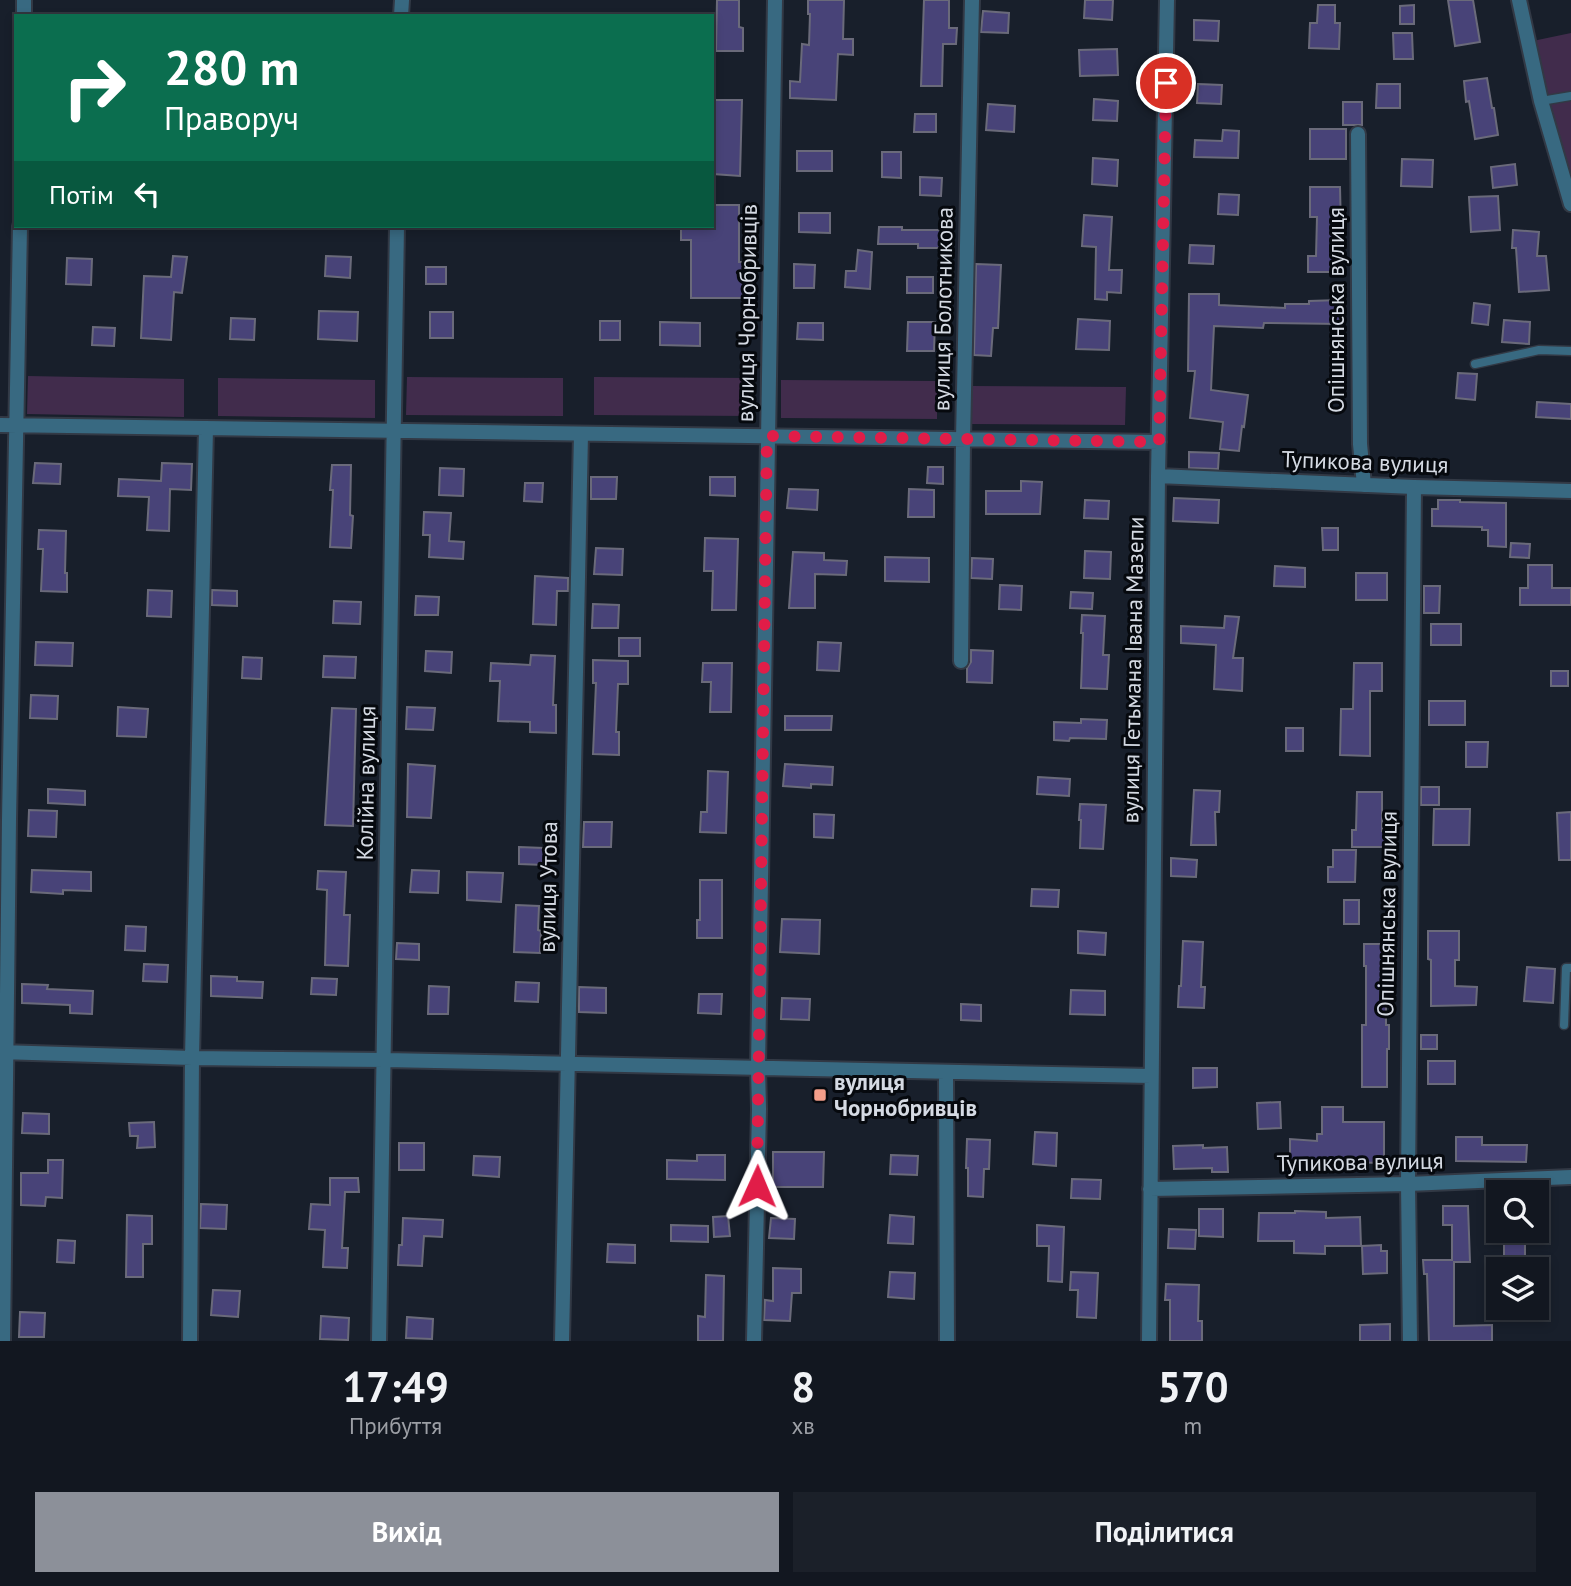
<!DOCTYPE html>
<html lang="uk">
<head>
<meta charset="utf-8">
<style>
  :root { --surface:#121720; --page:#1b2029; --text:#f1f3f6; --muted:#9c9fa5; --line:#31363e; --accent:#8c9099 }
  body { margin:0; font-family:"PT Sans",sans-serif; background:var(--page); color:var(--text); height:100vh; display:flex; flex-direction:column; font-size:26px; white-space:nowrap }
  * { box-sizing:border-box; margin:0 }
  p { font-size:23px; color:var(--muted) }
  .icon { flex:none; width:38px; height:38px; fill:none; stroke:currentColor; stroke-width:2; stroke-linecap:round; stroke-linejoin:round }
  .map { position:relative; height:1341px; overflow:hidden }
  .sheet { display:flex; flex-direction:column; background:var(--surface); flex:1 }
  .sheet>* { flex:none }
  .guide { position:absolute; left:14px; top:14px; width:700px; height:214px; border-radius:0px; box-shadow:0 4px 10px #0003,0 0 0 2px var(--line); background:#0b6e4f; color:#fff; overflow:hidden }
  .buttons { position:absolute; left:1486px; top:1180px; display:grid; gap:14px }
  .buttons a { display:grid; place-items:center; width:63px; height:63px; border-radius:0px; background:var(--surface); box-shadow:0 4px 10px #0003,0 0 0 2px var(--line); font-size:35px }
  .pin { position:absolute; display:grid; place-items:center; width:60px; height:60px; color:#fff; margin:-30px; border:4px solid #fff; border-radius:50%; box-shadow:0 2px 7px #0007 }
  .me { position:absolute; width:77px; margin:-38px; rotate:1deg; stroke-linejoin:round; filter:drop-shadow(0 0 5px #0008) }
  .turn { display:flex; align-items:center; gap:24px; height:147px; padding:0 35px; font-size:32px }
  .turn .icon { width:91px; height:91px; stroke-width:2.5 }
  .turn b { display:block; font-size:49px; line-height:60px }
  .then { display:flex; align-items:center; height:66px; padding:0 35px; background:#0003; gap:14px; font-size:26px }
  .eta { display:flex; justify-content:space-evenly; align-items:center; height:119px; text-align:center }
  .eta b { font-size:42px; font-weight:700; line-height:49px }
  .primary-button { display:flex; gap:14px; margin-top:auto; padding:14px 35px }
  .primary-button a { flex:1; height:80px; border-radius:0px; background:var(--accent); color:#fff; font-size:28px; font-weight:700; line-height:80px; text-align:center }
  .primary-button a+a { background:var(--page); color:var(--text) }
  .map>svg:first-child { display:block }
  .green { fill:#412c4c }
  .building { fill:#484378; stroke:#6a6a7a; stroke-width:2 }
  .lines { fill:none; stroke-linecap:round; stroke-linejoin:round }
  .service-casing { stroke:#323945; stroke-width:11 }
  .minor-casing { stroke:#323945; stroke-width:18 }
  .service { stroke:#386981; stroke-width:8 }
  .minor { stroke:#386981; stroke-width:14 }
  .route { stroke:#e11d48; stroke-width:12; stroke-dasharray:0 21.6 }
  .poi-dot { fill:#f49e8a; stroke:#06090e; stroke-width:2.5 }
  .labels { text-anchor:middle; stroke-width:6; stroke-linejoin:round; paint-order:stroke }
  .street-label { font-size:23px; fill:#d5dae3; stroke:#06090e }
  .poi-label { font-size:23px; font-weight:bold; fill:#d5dae3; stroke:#06090e; text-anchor:start }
</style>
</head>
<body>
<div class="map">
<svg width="1571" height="1341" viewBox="0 0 1571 1341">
  <rect width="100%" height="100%" fill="#181f2b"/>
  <path class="green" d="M1571,33v171l-43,-162z
    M28,376l156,3v38l-157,-3z
    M407,377l156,1v38l-157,-1z
    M594,377l157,1v38l-157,-1z
    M218,378l157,2v38l-157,-2z
    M781,380l156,1v38l-156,-1z
    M969,386l157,1 -1,38 -156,-1z"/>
  <path class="building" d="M717,0h22v27l4,1v23h-27z
    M808,0h36l-1,39h10v16l-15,-1 -2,46 -46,-2v-17l10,1 2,-38 7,1 1,-31h-2z
    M924,0h25v28h8l-1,16h-13l-1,42h-21z
    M1085,0h28l-1,20 -28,-2z
    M1448,0h25l7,42 -25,4z
    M1318,5h17v18h5l-1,26 -30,-1 1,-25h7z
    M1414,5v19h-14v-18z
    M983,11l26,2 -1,20 -27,-1z
    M1194,20l25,1 -1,20 -24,-1z
    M1393,33h19l1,26h-19z
    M1117,49l1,26 -38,1 -1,-26z
    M1487,78l5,30h2l4,27 -23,4 -6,-38 -3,1 -2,-21z
    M1198,84l24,1 -1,19 -24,-1z
    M1377,84h23v24h-24z
    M1094,99l24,2 -1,20 -24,-1z
    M712,100h30l-2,76 -27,-2 2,-51h-3z
    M1343,102h19v23h-19z
    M988,104l27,2 -1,26 -28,-2z
    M915,114h21v18h-22z
    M1310,129h36v30h-36z
    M1223,130l16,1 -1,27 -44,-1 1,-17 27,1z
    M797,151h35v20h-35z
    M882,152h19v26l-19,-1z
    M1093,158l25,2 -1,26 -25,-2z
    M1402,159l31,1 -1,27 -31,-1z
    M1515,164l2,21 -24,3 -2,-21z
    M920,177l22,1 -1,18 -21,-1z
    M1310,187h30l2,85h-34v-16h8l1,-39h-7z
    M1219,194l20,1 -1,20 -20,-1z
    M1498,196l2,34 -29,2 -2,-35z
    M712,205h27v57h4v36h-52v-58h-10v-14h31z
    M799,213h31v20l-31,-1z
    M1084,215l28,2 -3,53h13l-1,23 -14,-1v8l-12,-1 1,-52 -14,-1z
    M879,227h23v3h41v18h-25v-4h-40z
    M1513,230l26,2 -2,24h9l3,34 -30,2 -3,-44h-4z
    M1190,245l24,1 -1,18 -24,-1z
    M858,250l14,2 -2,37 -25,-2 1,-16h10z
    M173,256l14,1 -5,36 -8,-1 -3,48 -30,-2 3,-62 27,1z
    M326,256l25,1 -1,21 -25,-2z
    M67,258l25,1 -1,26 -25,-1z
    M794,264l21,1 -1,23h-20z
    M976,264l25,1 -3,63h-5l-2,28 -17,-1z
    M426,267h20v17h-20z
    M907,277h26v16h-26z
    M1189,294h30v11l66,3v-4h24v-3l31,-1v24l-76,-1 -1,5 -49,-2 -3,64 37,5 -4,32 -2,-1 -3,25 -19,-2 3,-27 -33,-4 5,-47h-7z
    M1474,303l16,2 -2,20 -16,-2z
    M319,311l39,1 -1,29 -39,-2z
    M430,312h23v26h-23z
    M231,318l24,1 -1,21 -24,-1z
    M1078,319l32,2 -1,29 -33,-1z
    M1504,320l26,2 -1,22 -27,-2z
    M600,321h20v19h-20z
    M660,322l40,1v23l-40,-1z
    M908,322h27l-1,29h-27z
    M798,323h25v17l-26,-1z
    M93,327l22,1 -1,18 -22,-1z
    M1458,373l19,1 -2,26 -19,-2z
    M1537,402l34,2v15l-35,-2z
    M1189,452l30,1 -1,16 -29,-1z
    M35,463l26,1 -1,20 -27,-1z
    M162,463l30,1 -1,26 -21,-1 -1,42 -22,-1 2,-33 -31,-1 1,-17 42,2z
    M332,465h19l-1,50 3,1 -2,32 -21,-1 3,-57h-3z
    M928,467h15v17l-16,-1z
    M440,468l24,1 -1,27 -24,-1z
    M591,477h26l-1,22h-25z
    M710,477h25v19l-25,-1z
    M1021,481l21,1 -2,32h-54v-23h35z
    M525,483h18l-1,19 -18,-1z
    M789,489l29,1 -1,20 -30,-2z
    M909,489l25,1v27h-26z
    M1174,498l45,2 -1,23 -45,-2z
    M1085,500l24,1 -1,18 -24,-1z
    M1438,500h22v2l46,1v44l-18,-1v-16h-6v-3l-50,-1v-17h6z
    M424,512l27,1 -2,28 15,1 -1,17 -34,-2 1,-22h-7z
    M1322,528h16v22h-15z
    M39,530l27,1 -1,42h2v19l-26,-1 2,-42h-5z
    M705,538l33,1 -2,71h-24l1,-39h-9z
    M1511,543l19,1 -1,14 -19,-1z
    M596,548l27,1 -1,26 -28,-1z
    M1085,551l26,1 -1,27 -26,-1z
    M793,552l31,1v7l23,1 -1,14 -31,-1v34h-26z
    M885,557l44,1v24l-44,-1z
    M972,558l21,1 -1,20 -21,-1z
    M1528,565h24v23h19v17h-51v-17h8z
    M1275,566l30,2v19l-31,-1z
    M1356,573h31v27h-31z
    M535,576l33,2v13h-11l-1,34 -23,-1z
    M1000,585l22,1 -1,24 -22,-1z
    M1424,586h16l-1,27h-15z
    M148,590l24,1 -1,26 -24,-1z
    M212,590l25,1v15l-25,-1z
    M1071,592l22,1 -1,16 -22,-1z
    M416,596l23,1 -1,18h-23z
    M334,601l27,1 -1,22 -27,-1z
    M593,604l26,1 -1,23h-26z
    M1082,615l23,1 -2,39h6l-2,34 -26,-1 2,-55h-2z
    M1225,616l14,1 -6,41h10l-1,33 -28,-2 2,-44 -35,-2v-17l43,2z
    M1431,624h30v21h-30z
    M619,638h21v18h-21z
    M36,642l37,1 -1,23 -37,-1z
    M818,642l23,1 -2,28 -22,-1z
    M971,650l22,1 -1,32 -25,-1v-14l4,-6z
    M426,651l26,1 -1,21 -26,-2z
    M531,655l24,1 -2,49h3v28l-26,-1v-10l-32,-1 2,-40h-10l1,-18 39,2z
    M324,656l32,1 -1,21 -32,-1z
    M243,657l19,1 -1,21 -19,-1z
    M593,660l35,1v23h-10l-2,48h3v23l-26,-1 3,-71h-3z
    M703,663h29l-1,49h-21l1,-30h-9z
    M1354,663h28v28h-12v65l-30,-1 1,-46h12z
    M1551,671h17v15h-17z
    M31,695l27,1 -1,23 -27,-1z
    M1429,701h36v24h-36z
    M118,707l30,2 -2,28 -29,-1z
    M407,707l28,1 -2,22 -27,-1z
    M332,708l24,1 -3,117 -28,-1z
    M785,716h47l-1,14h-46z
    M1081,719l26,1 -1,19 -36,-1 -1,3 -15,-1v-18l27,1z
    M1286,728h17v23h-17z
    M1466,742h22l-1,25h-21z
    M408,764l27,2 -4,52 -24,-1z
    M785,764l48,3 -1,18 -21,-1v4l-28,-2z
    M708,771l20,1 -2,61 -26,-1 1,-20h6z
    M1038,777l32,2 -1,17 -32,-2z
    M1421,787h18v18h-18z
    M48,789l37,2v14l-37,-2z
    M1194,790l26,1 -1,21h-4l1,33h-25z
    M1357,792h25v39h13v16h-43v-17h4z
    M1080,804l26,1 -3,44 -23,-1 1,-28h-2z
    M1434,809h36l-1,36h-36z
    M29,810l28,1 -1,26 -28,-1z
    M1571,812v48h-12l-2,-47z
    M814,814l20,1 -1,23 -19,-1z
    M584,822h28l-1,25h-28z
    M519,847l25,1v17l-25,-1z
    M1333,850h23l-1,32h-27v-15h5z
    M1171,858l26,2 -1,17 -25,-1z
    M32,870l59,2v19l-28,-1v4l-32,-2z
    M412,870l27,1 -1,22 -28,-1z
    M318,871l28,1 -2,43h6l-2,51 -23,-1 2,-75 -10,-1z
    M467,872l36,1 -2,29 -34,-2z
    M700,880h22v58h-25v-18h3z
    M1032,889l27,1 -1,17 -27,-1z
    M1344,900h15v24h-15z
    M516,905l23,1 -1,24 3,1 -1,22 -26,-1z
    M782,919l38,1 -1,34 -39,-2z
    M126,926l20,1 -1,24 -20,-1z
    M1078,931l28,2 -1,22 -27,-2z
    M1428,931h31v29h-4v26l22,1 -1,18 -45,1v-46l-3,-1z
    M1183,941l20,1 -2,45h4l-1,21 -26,-1 1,-21h2z
    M397,943l22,1v16l-23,-1z
    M1364,944h25v22h-3v59h3v24h-2v38h-25v-62h4v-59h-2z
    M144,964l24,1 -1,17 -24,-1z
    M1527,967l28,2 -2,34 -29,-2z
    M211,976l26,1v4l26,1 -1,16 -51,-2z
    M312,978l25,1 -1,16 -25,-1z
    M516,982l23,1 -1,19 -23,-1z
    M22,984l26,1 -1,4 46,2 -1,23 -22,-1v-8l-48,-2z
    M429,986l20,1 -1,27h-20z
    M579,987l27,1v25l-27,-1z
    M1071,990l34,1v24l-35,-1z
    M699,994h23l-1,20 -23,-1z
    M782,998l28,1 -1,21 -28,-1z
    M961,1004l20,1v16l-20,-1z
    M1421,1035h16v14h-16z
    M1428,1061h27v23h-27z
    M1193,1068h24v19l-24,1z
    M1280,1102l1,26 -23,1 -1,-26z
    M1322,1107h21v15h41v41l-47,-1v3l-47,-1v-25l27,2v-7h5z
    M23,1113l26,1v20l-27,-1z
    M154,1122l1,25 -18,1 1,-12h-8l-1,-13z
    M1035,1132l22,1 -1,33 -23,-2z
    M1456,1137h26v8h45l-1,17 -70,-1z
    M967,1139l23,1 -1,29h-5l-1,28 -15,-1v-28h-2z
    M399,1143h25v27h-25z
    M1203,1145v3l24,-1 1,25h-16v-4l-38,1 -1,-23z
    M773,1152h51l-1,35h-50z
    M697,1155h28v25l-58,-1v-19l30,1z
    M891,1155l27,1 -1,19 -27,-1z
    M474,1156l26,1 -1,20 -26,-2z
    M48,1160h15l-1,38 -16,-1 -1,9 -24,-1v-32h27z
    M330,1178h28l1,14h-14l-3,56h6l-1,20 -24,-1 2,-37 -16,-1 2,-25 19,1z
    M1072,1179l29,1 -1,19 -29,-1z
    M201,1204l26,1 -1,24 -26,-1z
    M1443,1206h25l2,56h-16v64l38,-1v16h-63l-2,-67h-3l-1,-14h29v-35h-9z
    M1199,1209h24v28l-24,-1z
    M1295,1211l31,1v6l34,-1 1,29h-36v8l-31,-1v-12h-36l1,-28h36z
    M127,1215l25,1v28h-9v33h-17z
    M890,1215l24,2 -1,27 -25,-1z
    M728,1216l2,20 -16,1 -1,-20z
    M403,1218l40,2 -1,17 -18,-1 -2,30 -24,-1 1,-20h3z
    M771,1218l24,1 -1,20 -25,-1z
    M671,1225l37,1v16l-37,-1z
    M1037,1225l27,2 -2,55 -14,-1 1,-35h-12z
    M1169,1229l27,1 -1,19 -27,-1z
    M1504,1231h21v25h-21z
    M58,1240l17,1 -1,22 -17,-1z
    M608,1244l27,1v18l-28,-1z
    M1381,1245v6h6v22l-24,1 -1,-28z
    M773,1268l28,1v24h-9l-2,28 -26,-1 1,-20 8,1z
    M890,1272l25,1 -1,26 -26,-2z
    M1071,1272l27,1 -2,45 -19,-1 1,-27h-8z
    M706,1275l18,1 -1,65h-25v-25l7,1z
    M1166,1284l33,1 -1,36h4v20h-32v-41h-5z
    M213,1290l27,1 -2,26 -27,-2z
    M20,1312l25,1 -1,24h-25z
    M321,1316l28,2 -1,22 -28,-1z
    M407,1317l26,2 -1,20 -26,-1z
    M1390,1324v17h-30v-16z"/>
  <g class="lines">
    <defs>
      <path id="service" d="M1541,101l30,-5
        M1475,364l64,-14 32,1
        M1564,1025l2,-57h5"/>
      <path id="minor" d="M1519,0l22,101 30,103
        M24,16v-16
        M401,16l1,-16
        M1358,134l2,310 4,41
        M0,425l1159,17
        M1158,476l256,11 157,4
        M961,661l2,-221 9,-440
        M0,1052l192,6 193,2 766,16
        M946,1072l1,269
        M1150,1189l258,-5 163,-7
        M3,1341l6,-521 11,-594
        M190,1341l2,-283 14,-630
        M379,1341l18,-1115
        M562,1341l19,-907
        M754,1341l5,-232 -1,-41 17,-1068
        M1149,1341l9,-865 9,-476
        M1410,1341l-2,-157 6,-697"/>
    </defs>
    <use href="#service" class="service-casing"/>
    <use href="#minor" class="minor-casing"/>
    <use href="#service" class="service"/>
    <use href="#minor" class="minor"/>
  </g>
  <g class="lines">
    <path class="route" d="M757,1186l10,-750 392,6 7,-359"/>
  </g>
  <rect class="poi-dot" x="813" y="1088" width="14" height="14" rx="3.5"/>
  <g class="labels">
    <g class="street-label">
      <text transform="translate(943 309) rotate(-89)" y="8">вулиця Болотникова</text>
      <text transform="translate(1336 310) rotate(-90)" y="8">Опішнянська вулиця</text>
      <text transform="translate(747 313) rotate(-89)" y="8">вулиця Чорнобривців</text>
      <text transform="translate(1365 462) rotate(2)" y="8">Тупикова вулиця</text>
      <text transform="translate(1133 670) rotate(-89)" y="8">вулиця Гетьмана Івана Мазепи</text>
      <text transform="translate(366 783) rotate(-89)" y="8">Колійна вулиця</text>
      <text transform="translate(548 887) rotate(-89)" y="8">вулиця Утова</text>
      <text transform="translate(1387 914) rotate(-89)" y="8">Опішнянська вулиця</text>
      <text transform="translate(1360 1162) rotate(-1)" y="8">Тупикова вулиця</text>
    </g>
    <g class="poi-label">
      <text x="834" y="1090">вулиця<tspan x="834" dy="26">Чорнобривців</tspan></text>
    </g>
  </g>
</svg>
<div class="buttons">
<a><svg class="icon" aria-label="search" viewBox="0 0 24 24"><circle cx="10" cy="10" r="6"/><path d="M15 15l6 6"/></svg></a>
<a><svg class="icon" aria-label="layers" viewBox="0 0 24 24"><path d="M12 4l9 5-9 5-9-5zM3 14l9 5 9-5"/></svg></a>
</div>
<div class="pin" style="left:1166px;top:83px;background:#d93025"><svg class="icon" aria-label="arrive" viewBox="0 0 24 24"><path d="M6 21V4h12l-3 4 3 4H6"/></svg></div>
<svg class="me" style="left:757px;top:1186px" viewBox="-20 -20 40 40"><path d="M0-17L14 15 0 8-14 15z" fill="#e11d48" stroke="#fff" stroke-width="4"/></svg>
<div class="guide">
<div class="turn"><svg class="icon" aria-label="right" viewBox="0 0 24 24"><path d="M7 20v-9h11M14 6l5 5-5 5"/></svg><div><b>280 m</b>Праворуч</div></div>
<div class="then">Потім<svg class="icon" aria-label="left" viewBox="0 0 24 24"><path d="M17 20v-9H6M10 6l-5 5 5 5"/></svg></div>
</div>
</div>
<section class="sheet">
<div class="eta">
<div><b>17:49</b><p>Прибуття</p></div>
<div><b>8</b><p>хв</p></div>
<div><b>570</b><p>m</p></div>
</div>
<div class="primary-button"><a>Вихід</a><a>Поділитися</a></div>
</section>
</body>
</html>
